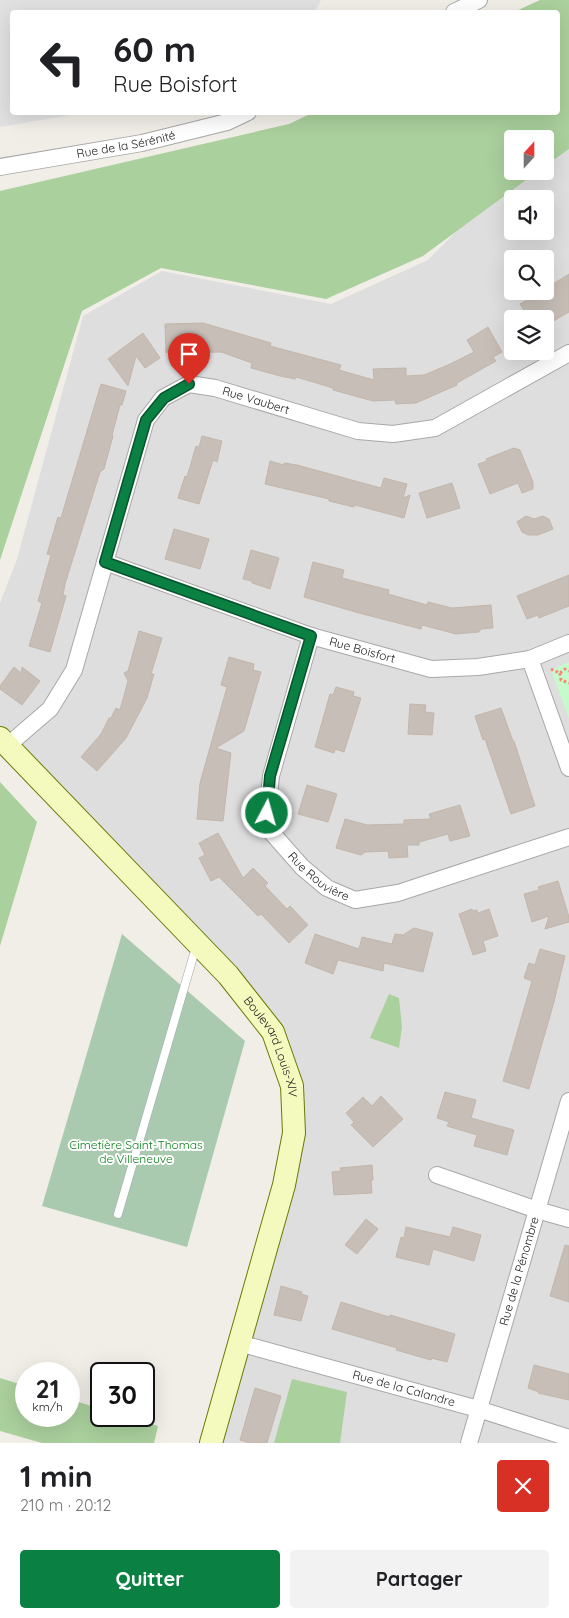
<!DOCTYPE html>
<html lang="fr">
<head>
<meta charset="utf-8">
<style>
  :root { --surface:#fff; --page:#f2f2f2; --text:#202124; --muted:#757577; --accent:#0b8043 }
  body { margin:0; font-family:Quicksand,sans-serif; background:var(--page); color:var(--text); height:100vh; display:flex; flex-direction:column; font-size:19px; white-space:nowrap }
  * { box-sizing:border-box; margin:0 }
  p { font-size:16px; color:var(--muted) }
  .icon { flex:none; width:28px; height:28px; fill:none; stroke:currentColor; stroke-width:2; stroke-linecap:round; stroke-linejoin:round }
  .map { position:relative; height:1443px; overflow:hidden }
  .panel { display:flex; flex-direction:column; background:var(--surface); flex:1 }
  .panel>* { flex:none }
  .guide { position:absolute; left:10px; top:10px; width:550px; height:105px; border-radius:5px; box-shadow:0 5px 20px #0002; background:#fff; color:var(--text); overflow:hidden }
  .needle { width:32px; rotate:21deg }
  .buttons { position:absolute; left:504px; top:130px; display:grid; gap:10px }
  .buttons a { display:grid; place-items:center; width:50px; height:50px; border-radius:5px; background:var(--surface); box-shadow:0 5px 20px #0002; font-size:25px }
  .speed { position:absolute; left:15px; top:1362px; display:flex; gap:10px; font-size:25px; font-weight:700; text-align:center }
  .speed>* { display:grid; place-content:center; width:65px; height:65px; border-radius:50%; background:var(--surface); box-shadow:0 5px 20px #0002; line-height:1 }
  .speed small { font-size:12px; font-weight:400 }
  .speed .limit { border:2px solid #111; border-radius:8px; background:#fff; color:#111 }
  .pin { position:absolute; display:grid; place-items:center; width:42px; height:42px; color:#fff; margin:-51px -21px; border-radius:50% 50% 50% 0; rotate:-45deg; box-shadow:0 0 5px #0007 }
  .pin .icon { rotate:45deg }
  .me { position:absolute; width:55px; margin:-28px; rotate:6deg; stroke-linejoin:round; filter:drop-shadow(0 0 4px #0008) }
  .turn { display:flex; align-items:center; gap:18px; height:105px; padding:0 20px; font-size:22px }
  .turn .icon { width:65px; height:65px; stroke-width:2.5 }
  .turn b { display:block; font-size:35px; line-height:42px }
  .round { display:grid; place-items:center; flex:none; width:52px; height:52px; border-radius:5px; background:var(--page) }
  .summary { display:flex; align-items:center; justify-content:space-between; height:85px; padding:0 20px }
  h1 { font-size:30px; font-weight:700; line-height:38px }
  .button { display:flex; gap:10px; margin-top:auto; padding:10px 20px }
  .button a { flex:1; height:58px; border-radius:5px; background:var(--accent); color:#fff; font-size:20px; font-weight:700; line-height:58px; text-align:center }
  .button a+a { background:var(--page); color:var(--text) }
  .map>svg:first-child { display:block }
  .residential { fill:#dfdede; fill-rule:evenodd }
  .forest { fill:#aad09d }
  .cemetery { fill:#a9caaf }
  .park { fill:#c6f9cc }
  .parking { fill:#e1e1e1 }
  .building { fill:#c6beb7; stroke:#c3b6aa }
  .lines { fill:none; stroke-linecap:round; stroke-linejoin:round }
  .lane-casing { stroke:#a8a8a8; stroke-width:9 }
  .street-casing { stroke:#a8a8a8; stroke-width:18 }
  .secondary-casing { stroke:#697a06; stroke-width:24 }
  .path { stroke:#f98471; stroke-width:3; stroke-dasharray:2.5 2.5; stroke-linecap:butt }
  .lane { stroke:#fff; stroke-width:8 }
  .street { stroke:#fff; stroke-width:16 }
  .secondary { stroke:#f4f9bd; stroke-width:22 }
  .route-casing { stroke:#07532c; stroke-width:12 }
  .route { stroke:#0b8043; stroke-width:9 }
  .labels { text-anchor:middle; stroke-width:4; stroke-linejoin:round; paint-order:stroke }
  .street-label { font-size:12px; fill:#212121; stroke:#fff }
  .park-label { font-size:12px; fill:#0d811b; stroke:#fff }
</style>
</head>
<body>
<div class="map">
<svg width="569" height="1443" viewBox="0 0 569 1443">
  <rect width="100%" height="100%" fill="#f1eee8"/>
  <path class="residential" d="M569,118v1325h-358l83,-310 -21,-101 -273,-294v-135l17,-44 66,-243 79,-45 169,33 97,-44 88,-89h29v-28zM512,199h33v32h-33zM512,259h33v32h-33zM512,319h33v32h-33z"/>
  <path class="forest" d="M540,0h29v149l-24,17v-27h-33v32h26l-115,85 -97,43 -165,-31 -79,43 -82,249v-369l289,-67 23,-11 246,-1v-100h-44z
    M0,782l37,40 -37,124z
    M389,994l10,4 3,29 -3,21 -29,-10z
    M0,1378l26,8v30h43v-17l32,10v7h25l32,10 -4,17h-112l-42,-12z
    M292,1379l55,13 -7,51h-66z"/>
  <path class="cemetery" d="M122,934l123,107 -58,206 -145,-41z"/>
  <path class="park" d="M569,662v57l-18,-49z"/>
  <path class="parking" d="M0,0h321l-6,12h-303v100l71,1 -83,14z"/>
  <path class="building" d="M569,274v38l-24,14v-7h-16l-9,-15 22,-13h3v-2z
    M203,323l68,20 -1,3 71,19 -2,5 35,10 -1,-11 33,-1v8l18,-1 24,-10 26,-13 -7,-12 21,-13 14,25 -9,5 3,4 -39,22v2l-41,18 -20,1 -1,-4 -22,1 -40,-11v-2l-37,-11 -1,2 -15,-3 -29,-8 1,-5 -31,-11 -43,1 -5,-4 -7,4 -1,-29z
    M143,333l17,25 -15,10 -9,-12 -8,30 -20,-27z
    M101,384l25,7 -4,14h-2l-8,30 1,1 -9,33 -4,3 -35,112 -2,11 3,1 -16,56 -21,-6 13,-43 -4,-2 13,-46 -4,-1 11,-37 3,1z
    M202,436l20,5 -5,21 -4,-2 -14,44 -21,-6 7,-22 2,1 9,-31 3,1z
    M514,448l6,2 13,32v7l-11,4 -4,-10 -28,11 -12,-30 9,-3 -1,-2z
    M270,461l14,4v-2l13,2 84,23 3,-10 23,6 -4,14 7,-3 -6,23 -49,-13 -1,2 -25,-6v-2l-64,-15z
    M452,483l8,25 -33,10 -8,-25z
    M526,516l8,3 9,-3 6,3 4,10 -15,6h-10l-6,-3 -5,-10z
    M174,529l35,10 -9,30 -35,-10z
    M251,550l28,8 -9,31 -18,-6v-2l-9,-2z
    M313,562l31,8 -2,8 47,12 -1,4 39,11 1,-3 24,6 39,-3 2,23 -12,1 -2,3 -23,2 -34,-9 -1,4 -62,-16 -55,-16z
    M569,575v31l-30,12 -1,-3 -11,4 -10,-23z
    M139,631l23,7 -11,36h3l-7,24 -21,40 -29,33 -16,-14 20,-23 8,-16h2l5,-10 4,2 8,-29 -4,-8 4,-2z
    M229,657l25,7 -1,6 8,2 -17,59 -28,17 15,5 -8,68 -26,-2 3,-36 27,-96 -6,-2z
    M14,667l7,6 1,-6 18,14 -18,24 -22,-16v-3z
    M336,687l18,5 -1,4 8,2 -17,54 -9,-3 -1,4 -19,-6 15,-53 3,1z
    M410,704l16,1 -1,7 9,1 -2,22 -24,-1z
    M501,708l12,33h1l21,65 -24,8 -26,-75 -2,1 -8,-24z
    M307,785l30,9 -9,28 -30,-8z
    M460,805l10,31 -20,5 -2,-7 -29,8v3h-12l1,12 -19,1 -1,-7 -23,1 -4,3 -25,-7 9,-29 22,6 37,-1v-4l27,-1 -2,-5z
    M218,833l25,45 10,-10 15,15 -3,3 22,23 3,-3 18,19 -19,18 -28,-29 -3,2 -39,-39 -8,4 -12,-23 6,-3 -6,-12z
    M558,881l11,36v5l-24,7 4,-13 -17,6 -8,-28 15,-4 -1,-3z
    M472,909l1,2 4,-1 1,3 11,-4 9,27 -15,5 3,10 -13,4 -14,-41z
    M414,928l19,5 -10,39 -39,-9 -1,8 -45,-11 -5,14 -28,-11 10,-29 44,15 3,-12 30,7 3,-10 8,1z
    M540,949l25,7 -11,46 -25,87 -26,-8 29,-100 -8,-3 5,-15 6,2z
    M445,1092l31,8 -5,18 43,12 -7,25 -33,-9 3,-11 -30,-9 2,-4 -12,-4z
    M381,1096l22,23 -30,28 -22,-22 3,-3 -8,-9 17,-16 9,9z
    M372,1165l1,15h-2l1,13 -38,2 -2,-23 9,-1 -1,-3z
    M366,1219l12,10 -21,25 -12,-9z
    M406,1227l44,10 3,-10 28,8 -7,26 -41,-12 -4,16 -33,-8 5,-20 3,1z
    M565,1245l4,1v56l-19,-6z
    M281,1286l21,6 -1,2 7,2 -7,25 -27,-6z
    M341,1302l48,15 1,-2 65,19 -8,28 -16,-4v2l-35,-10 1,-2 -65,-19z
    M534,1365l35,9v26l-31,-7 1,-1 -11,-4z
    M255,1388l26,8 -14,47h-17l-10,-3z"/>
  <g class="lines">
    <defs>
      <path id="lane" d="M118,1214l78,-267"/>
      <g id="street">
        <path d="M454,12l25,-12"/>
        <path id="s1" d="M0,167l142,-24 85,-21 21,-10"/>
        <path id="s2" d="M105,562l206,74 120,33 47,-2 52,-8 39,-16"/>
        <path id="s3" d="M311,636l-40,140 -4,37 5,20 30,34 25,21 28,12 43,-7 171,-56"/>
        <path d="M530,659l39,109"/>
        <path id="s4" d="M7,746l43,-37 24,-39 72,-250 17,-22 26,-14 26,4 143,43 35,3 42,-6 134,-75"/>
        <path d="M437,1175l100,35 32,9"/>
        <path id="s5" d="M239,1343l239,66 91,29"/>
        <path id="s6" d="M469,1443l100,-342"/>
      </g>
      <g id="secondary">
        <path id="s7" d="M0,738l228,237 45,57 19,54 2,47 -10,52 -73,258"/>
      </g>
    </defs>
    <use href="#lane" class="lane-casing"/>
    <use href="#street" class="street-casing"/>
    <use href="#secondary" class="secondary-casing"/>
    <path class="path" d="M551,669l9,4 5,-4 4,2
      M560,673l1,7 8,3"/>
    <use href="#lane" class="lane"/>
    <use href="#street" class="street"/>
    <use href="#secondary" class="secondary"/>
  </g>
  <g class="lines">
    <defs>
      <path id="route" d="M189,384l-25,14 -18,22 -41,142 206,74 -41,140 -3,37"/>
    </defs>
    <use href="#route" class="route-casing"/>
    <use href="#route" class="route"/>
  </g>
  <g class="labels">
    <g class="street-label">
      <text dy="4" stroke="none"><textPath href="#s1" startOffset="128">Rue de la Sérénité</textPath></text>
      <text dy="4" stroke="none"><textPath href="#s4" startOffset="489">Rue Vaubert</textPath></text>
      <text dy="4" stroke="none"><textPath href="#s2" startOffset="272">Rue Boisfort</textPath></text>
      <text dy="4" stroke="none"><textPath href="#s3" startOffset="268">Rue Rouvière</textPath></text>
      <text dy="4" stroke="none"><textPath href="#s7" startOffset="414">Boulevard Louis-XIV</textPath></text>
      <text dy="4" stroke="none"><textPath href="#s6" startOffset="179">Rue de la Pénombre</textPath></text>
      <text dy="4" stroke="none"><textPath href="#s5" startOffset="171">Rue de la Calandre</textPath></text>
    </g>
    <g class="park-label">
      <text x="136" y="1149">Cimetière Saint-Thomas<tspan x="136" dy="14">de Villeneuve</tspan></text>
    </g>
  </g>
</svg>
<div class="buttons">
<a><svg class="needle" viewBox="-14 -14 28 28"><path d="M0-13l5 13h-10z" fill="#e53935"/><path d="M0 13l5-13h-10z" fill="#757577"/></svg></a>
<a><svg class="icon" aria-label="sound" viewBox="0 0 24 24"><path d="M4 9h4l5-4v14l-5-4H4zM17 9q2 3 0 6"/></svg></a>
<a><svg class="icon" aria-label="search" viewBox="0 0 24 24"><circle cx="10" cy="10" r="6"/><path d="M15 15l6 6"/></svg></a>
<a><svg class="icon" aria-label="layers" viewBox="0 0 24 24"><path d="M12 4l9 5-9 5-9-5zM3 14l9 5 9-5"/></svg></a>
</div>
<div class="speed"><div>21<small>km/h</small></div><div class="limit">30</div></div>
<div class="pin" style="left:189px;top:384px;background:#d93025"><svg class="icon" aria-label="arrive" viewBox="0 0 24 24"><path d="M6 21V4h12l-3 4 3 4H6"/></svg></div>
<svg class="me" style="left:267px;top:813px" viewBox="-20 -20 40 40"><circle r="17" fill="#0b8043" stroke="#fff" stroke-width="3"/><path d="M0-11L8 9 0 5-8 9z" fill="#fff"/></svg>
<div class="guide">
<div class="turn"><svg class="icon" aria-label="left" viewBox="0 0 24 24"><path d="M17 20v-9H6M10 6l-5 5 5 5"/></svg><div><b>60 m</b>Rue Boisfort</div></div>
</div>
</div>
<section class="panel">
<div class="summary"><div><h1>1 min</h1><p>210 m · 20:12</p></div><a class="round" style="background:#d93025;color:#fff"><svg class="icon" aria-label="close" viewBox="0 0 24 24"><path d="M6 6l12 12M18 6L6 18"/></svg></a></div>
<div class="button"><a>Quitter</a><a>Partager</a></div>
</section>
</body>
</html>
